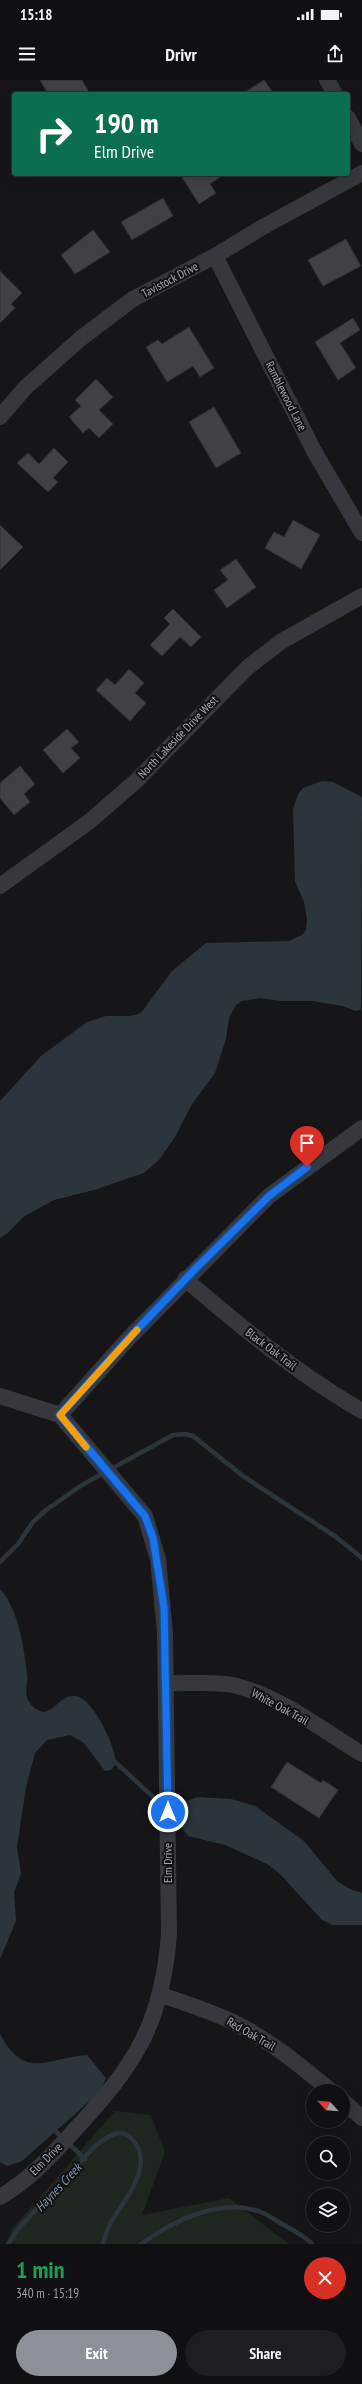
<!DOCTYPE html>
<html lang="en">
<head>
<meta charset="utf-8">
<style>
  :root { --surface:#101012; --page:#1e1e20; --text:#f1f3f6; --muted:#9c9d9f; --line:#303032; --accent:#8c9099 }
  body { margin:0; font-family:"PT Sans Narrow",sans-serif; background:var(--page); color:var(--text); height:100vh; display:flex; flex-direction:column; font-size:15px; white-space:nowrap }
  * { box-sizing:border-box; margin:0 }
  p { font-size:13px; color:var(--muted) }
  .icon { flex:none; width:22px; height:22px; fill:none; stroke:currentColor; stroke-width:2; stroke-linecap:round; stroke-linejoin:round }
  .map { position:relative; height:2164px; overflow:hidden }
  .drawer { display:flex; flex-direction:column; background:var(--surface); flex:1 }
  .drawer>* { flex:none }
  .hud { position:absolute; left:12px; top:12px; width:338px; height:84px; border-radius:4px; box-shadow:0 4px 16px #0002,0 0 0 1px var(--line); background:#0b6e4f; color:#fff; overflow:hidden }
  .needle { width:26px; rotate:296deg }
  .tools { position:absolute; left:306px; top:2004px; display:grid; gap:8px }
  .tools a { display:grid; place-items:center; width:44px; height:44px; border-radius:50%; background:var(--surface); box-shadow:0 4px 16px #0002,0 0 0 1px var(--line); font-size:20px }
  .pin { position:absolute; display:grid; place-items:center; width:34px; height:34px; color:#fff; margin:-41px -17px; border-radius:50% 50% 50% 0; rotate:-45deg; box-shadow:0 0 4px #0007 }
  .pin .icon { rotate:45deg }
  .me { position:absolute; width:44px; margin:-22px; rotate:0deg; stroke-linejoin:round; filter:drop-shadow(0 0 3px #0008) }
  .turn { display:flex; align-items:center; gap:14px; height:84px; padding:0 16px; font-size:18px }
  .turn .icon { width:52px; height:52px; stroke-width:2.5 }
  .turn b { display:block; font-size:28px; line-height:34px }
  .round { display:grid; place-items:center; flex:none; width:42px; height:42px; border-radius:21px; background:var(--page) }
  .headline { display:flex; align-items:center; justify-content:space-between; height:68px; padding:0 16px }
  h1 { font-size:24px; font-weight:600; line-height:30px; color:#1e9e55 }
  .button { display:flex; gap:8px; margin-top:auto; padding:8px 16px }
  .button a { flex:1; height:46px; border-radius:24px; background:var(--accent); color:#fff; font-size:16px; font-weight:600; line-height:46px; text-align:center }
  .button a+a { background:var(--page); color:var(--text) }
  .status { display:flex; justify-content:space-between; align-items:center; height:28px; padding:0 20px; background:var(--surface); direction:ltr }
  .status svg { height:11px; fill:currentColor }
  header { display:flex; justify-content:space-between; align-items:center; height:52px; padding:0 16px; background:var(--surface); font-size:18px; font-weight:600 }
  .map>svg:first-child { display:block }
  .green { fill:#1e261f }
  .water { fill:#2c353c }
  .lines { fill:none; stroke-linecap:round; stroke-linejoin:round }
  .stream { stroke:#2c353c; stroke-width:4.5 }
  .building { fill:#404145; stroke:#303034 }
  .street { stroke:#37383d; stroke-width:16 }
  .route-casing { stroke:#114b97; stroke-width:10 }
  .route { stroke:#1a73e8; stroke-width:7 }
  .slow { stroke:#f59e0b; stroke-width:7 }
  .labels { text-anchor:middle; stroke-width:4; stroke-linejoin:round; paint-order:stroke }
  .street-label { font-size:12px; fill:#a8adb8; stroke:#111113 }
  .water-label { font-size:13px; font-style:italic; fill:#7f9bb3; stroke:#111113 }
</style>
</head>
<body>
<div class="status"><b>15:18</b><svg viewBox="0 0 49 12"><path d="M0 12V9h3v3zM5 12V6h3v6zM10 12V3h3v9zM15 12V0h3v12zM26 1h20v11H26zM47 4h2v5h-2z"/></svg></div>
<header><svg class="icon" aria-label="menu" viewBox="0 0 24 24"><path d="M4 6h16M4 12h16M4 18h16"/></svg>Drivr<svg class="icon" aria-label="share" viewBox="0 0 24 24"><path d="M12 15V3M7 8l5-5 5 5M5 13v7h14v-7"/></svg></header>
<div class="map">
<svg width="362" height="2164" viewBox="0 0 362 2164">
  <rect width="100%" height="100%" fill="#161618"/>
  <path class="green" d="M115,2031l36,4 14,37 -23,63 87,-17 60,46h-280l2,-14z"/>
  <path class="water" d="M322,701l11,1 29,15 -1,213 -6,1 -12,-5 -31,-5h-31l-21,-3 -18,3 -6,4 -7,13 -3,21 -11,34 -23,31 -17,33 -16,23 -15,13 -50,17 -40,10 -31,17 -15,16 -8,5v-137l41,-45 46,-34 19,-6h24l11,-3 31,-42 34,-28 83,-2 13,-6 4,-5 1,-11 -3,-17 -9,-21 -2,-72 5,-15 5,-6z
    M0,1509c18,18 25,62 27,87 1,8 -3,16 1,24 3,6 9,11 16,12 11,-2 17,-16 29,-16 19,-2 43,51 43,67l-5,7 -6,1 -21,-28 -14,-8 -23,5 -12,13 -9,34 -9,60 4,27 -7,18 2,29 -16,38z
    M198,1717l33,2 24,7 49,35 33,40 13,8 12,4v32h-29l-11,-5 -42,-46 -13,-10 -42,-19 -37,-9 -6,-8 1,-21 4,-6z
    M0,1954c25,47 46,24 87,21l19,23 -5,13 -79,70 -15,5 -7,-4z"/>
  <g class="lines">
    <path class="stream" d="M0,1482l18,-18 15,-22 13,-12 36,-25 91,-50 12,-1 8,2 50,40 93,61 26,21
      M113,1680l50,46
      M172,1733l7,7 6,2
      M51,2047l34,32
      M8,2164l10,-15 78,-84c11,-7 23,-19 35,-7 27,28 -9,63 -22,88 -3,6 -4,12 -6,18
      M141,2164c32,-23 79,-47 120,-32 7,3 14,8 21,12 10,6 22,11 30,20"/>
  </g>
  <path class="building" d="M40,0h42l8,14h-42z
    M264,0l10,14h-32z
    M180,94h45l-15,10 6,9 -17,11z
    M163,118l10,18 -41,24 -11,-18z
    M93,150l17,22 -35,22 -14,-19z
    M346,159l15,27 -38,20 -15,-26z
    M0,191l22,22 -11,11 4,4 -15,15z
    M353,238l7,12 -20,13 16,25 -18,12 -23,-38z
    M189,247l25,41 -14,9 -7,-11 -26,16 -21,-35 12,-7 4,4z
    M96,299l17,18 -14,13 14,14 -14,14 -10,-10 -6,5 -14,-16 12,-11 -6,-6z
    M214,327l27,46 -25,15 -27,-46z
    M54,368l14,14 -15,16 5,4 -10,10 -31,-29 11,-10 11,11z
    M293,440l27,15 -19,34 -36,-21 9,-16 10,5z
    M0,445l23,22 -23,23z
    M236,479l20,28 -29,21 -13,-18 14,-10 -8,-10z
    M173,529l28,28 -10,10 -11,-10 -18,19 -12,-11 20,-21 -6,-6z
    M129,589l15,14 -9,10 11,10 -16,18 -34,-31 11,-12 8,7z
    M67,649l12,13 -8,6 9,10 -17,15 -20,-23z
    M20,686l15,18 -11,10 6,8 -16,13 -14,-17v-15z
    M287,1682l34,21 2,-3 15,10 -19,28 -48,-31z"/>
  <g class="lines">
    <path class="street" d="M327,0l8,14
      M348,38l14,26
      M215,176l99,195 48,82
      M0,337l25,-29 55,-49 53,-40 82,-43 46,-28 101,-55
      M0,806l90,-65 46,-40 112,-114 34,-26 80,-45
      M185,1199c56,48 113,95 177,132
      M0,1316l60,19
      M166,1603c22,1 47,-2 67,2 47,11 89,45 129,69
      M161,1915c24,8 49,16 72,27 35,17 68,44 98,69
      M343,2021l19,17
      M0,2117c29,-17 50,-40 72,-64 61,-66 90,-106 97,-199l-4,-301 -7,-74 -13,-43 -85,-101 67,-75 142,-144 93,-68"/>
  </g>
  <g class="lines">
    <defs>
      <path id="route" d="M168,1732l-4,-205 -11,-69 -8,-22 -85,-101 67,-75 69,-72 73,-72 38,-29"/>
    </defs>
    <use href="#route" class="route-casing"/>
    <use href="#route" class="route"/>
    <path class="slow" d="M86,1367l-26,-32 77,-85"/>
  </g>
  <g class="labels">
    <g class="street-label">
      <text transform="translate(170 200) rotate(-28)" y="4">Tavistock Drive</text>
      <text transform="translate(286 316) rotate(63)" y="4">Ramblewood Lane</text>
      <text transform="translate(178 657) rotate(-46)" y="4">North Lakeside Drive West</text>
      <text transform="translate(271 1269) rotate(37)" y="4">Black Oak Trail</text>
      <text transform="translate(280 1627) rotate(28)" y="4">White Oak Trail</text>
      <text transform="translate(168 1783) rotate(-90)" y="4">Elm Drive</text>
      <text transform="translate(251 1954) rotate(30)" y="4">Red Oak Trail</text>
      <text transform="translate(46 2079) rotate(-45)" y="4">Elm Drive</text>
    </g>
    <g class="water-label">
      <text transform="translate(58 2107) rotate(-47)" y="5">Haynes Creek</text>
    </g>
  </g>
</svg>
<div class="tools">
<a><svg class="needle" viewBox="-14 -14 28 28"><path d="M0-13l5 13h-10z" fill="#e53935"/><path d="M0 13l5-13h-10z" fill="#9c9d9f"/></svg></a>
<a><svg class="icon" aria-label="search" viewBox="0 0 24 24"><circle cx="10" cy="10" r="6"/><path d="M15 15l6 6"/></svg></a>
<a><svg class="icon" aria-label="layers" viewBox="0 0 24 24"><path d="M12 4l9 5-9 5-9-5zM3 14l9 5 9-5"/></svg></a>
</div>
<div class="pin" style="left:307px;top:1087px;background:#d93025"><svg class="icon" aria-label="arrive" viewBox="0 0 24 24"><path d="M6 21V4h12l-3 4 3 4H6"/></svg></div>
<svg class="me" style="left:168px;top:1732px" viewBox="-20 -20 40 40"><circle r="17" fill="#1a73e8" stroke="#fff" stroke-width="3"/><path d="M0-11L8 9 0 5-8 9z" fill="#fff"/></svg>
<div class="hud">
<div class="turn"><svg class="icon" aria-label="right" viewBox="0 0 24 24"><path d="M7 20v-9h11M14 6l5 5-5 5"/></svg><div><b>190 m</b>Elm Drive</div></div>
</div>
</div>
<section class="drawer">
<div class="headline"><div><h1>1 min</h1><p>340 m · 15:19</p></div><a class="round" style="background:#d93025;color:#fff"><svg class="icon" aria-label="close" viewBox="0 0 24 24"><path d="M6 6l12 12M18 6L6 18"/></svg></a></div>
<div class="button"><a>Exit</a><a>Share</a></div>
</section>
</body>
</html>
